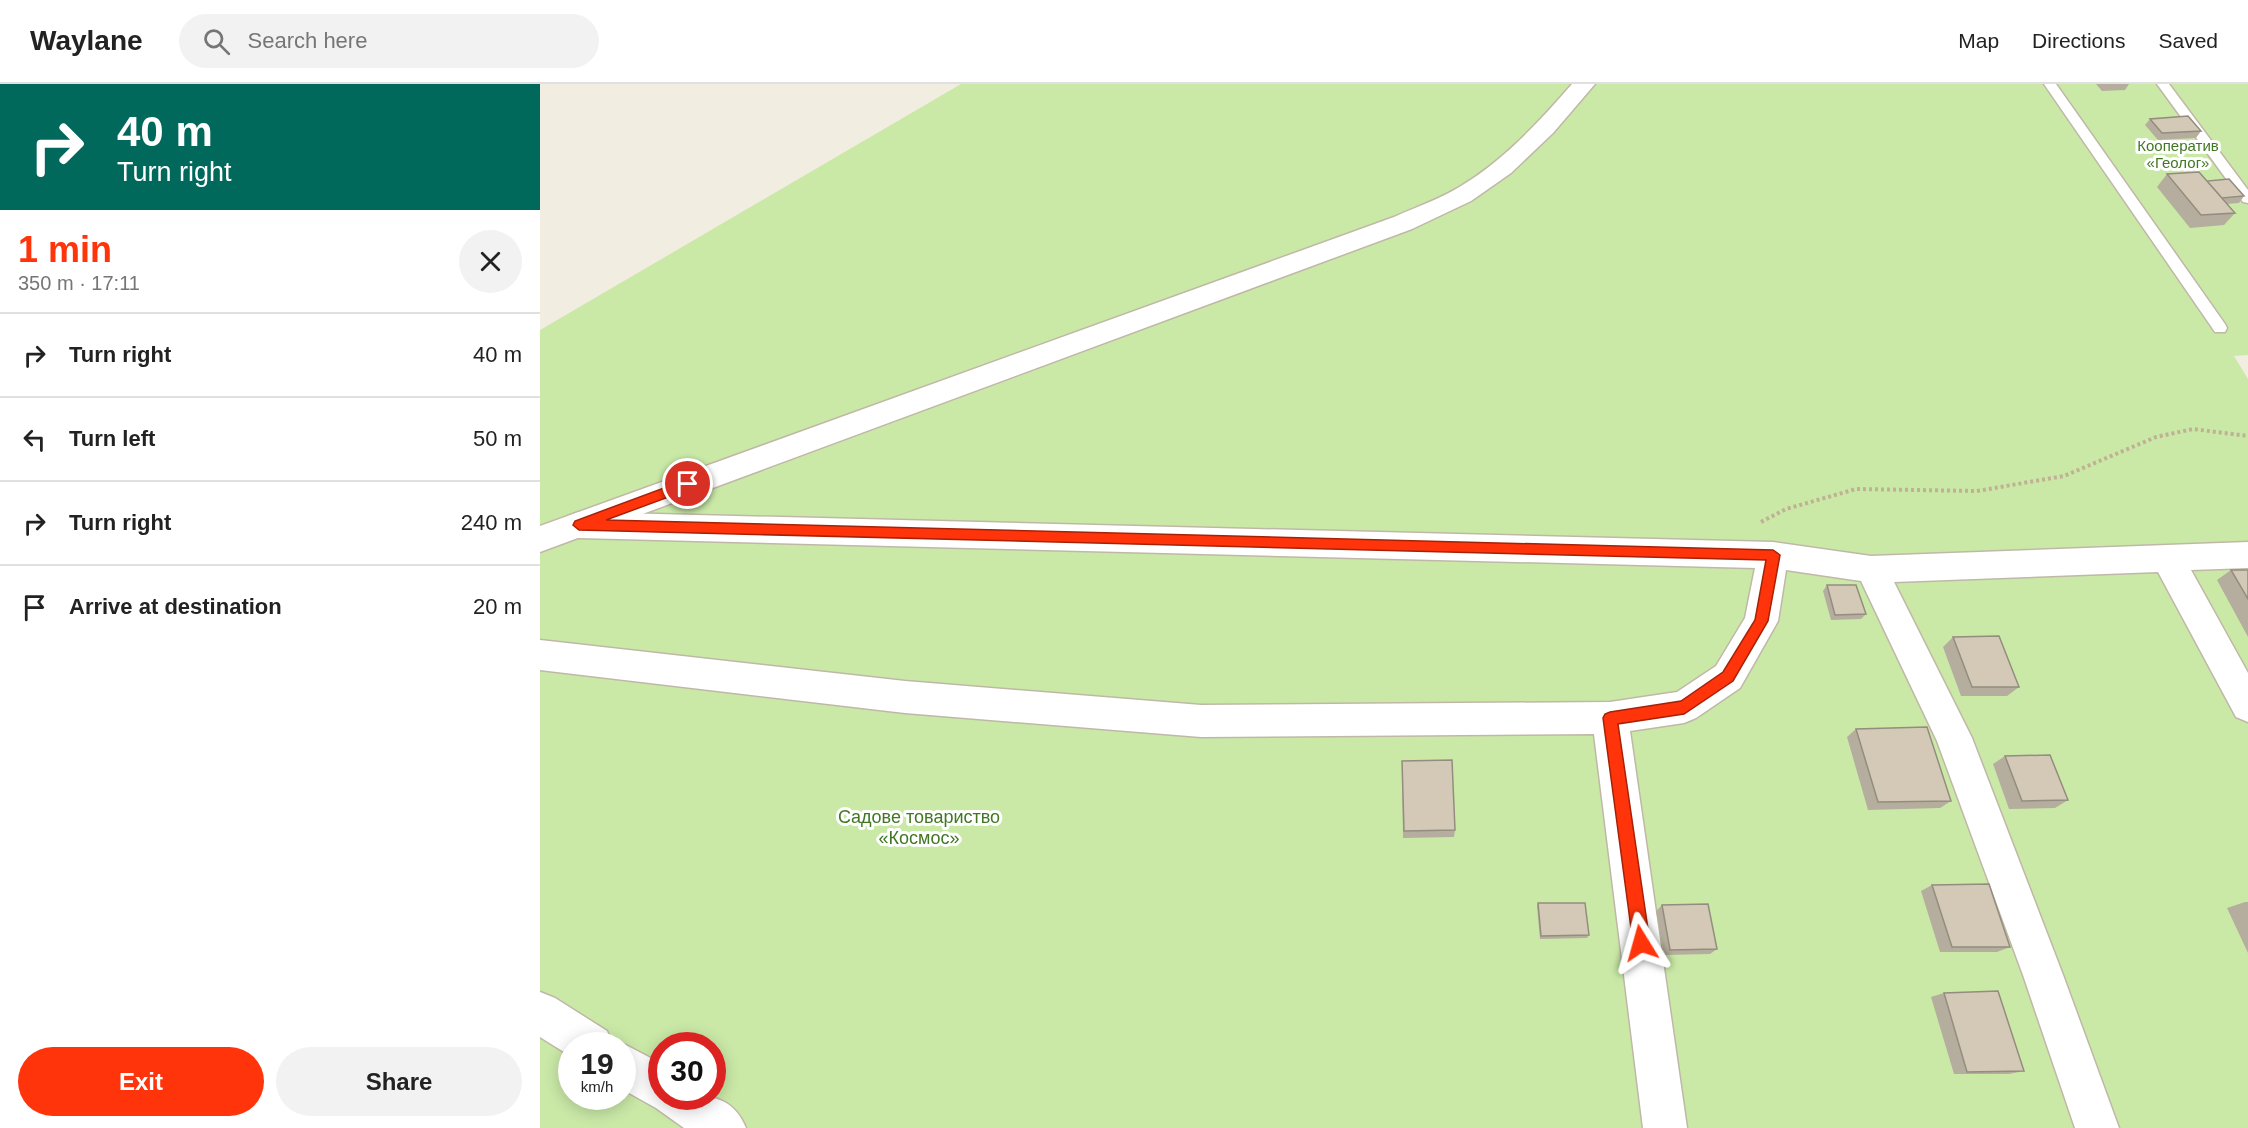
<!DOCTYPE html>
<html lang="en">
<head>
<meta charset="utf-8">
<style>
  :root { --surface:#fff; --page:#f2f2f2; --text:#222; --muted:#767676; --line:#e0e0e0; --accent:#ff340b }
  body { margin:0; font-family:Arial,sans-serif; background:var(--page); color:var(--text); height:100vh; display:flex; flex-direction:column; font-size:22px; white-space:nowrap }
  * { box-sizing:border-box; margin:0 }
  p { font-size:20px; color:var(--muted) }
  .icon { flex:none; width:33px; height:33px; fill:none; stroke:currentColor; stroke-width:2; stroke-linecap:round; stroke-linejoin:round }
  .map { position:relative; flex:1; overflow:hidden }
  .drawer { display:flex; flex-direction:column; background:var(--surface); width:540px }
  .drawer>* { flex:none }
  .guide { background:#00695c; color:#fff; overflow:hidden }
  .speed { position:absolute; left:18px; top:948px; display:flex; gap:12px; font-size:30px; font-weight:700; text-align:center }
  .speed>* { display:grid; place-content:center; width:78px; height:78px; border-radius:50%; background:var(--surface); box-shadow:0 3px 15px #0003; line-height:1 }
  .speed small { font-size:15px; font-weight:400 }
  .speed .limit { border:9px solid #d22; background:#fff; color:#111 }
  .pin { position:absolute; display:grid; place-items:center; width:51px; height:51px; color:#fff; margin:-26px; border:3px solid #fff; border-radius:50%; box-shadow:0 2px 6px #0007 }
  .me { position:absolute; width:66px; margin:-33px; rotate:352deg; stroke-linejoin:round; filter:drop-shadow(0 0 4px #0008) }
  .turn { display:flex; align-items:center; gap:21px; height:126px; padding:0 18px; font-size:27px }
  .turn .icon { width:78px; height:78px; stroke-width:2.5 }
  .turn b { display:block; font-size:42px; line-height:51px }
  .round { display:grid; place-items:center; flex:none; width:63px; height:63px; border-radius:32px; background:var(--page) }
  .headline { display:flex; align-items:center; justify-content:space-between; height:102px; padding:0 18px }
  h1 { font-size:36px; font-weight:600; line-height:45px; color:var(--accent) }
  .primary-button { display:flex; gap:12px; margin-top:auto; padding:12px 18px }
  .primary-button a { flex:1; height:69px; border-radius:36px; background:var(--accent); color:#fff; font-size:24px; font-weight:600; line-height:69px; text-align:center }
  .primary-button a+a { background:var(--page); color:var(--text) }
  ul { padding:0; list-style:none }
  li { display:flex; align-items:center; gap:18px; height:84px; padding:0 18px; border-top:2px solid var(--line) }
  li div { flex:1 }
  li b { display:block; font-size:22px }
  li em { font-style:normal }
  header { display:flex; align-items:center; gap:36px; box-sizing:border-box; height:84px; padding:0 30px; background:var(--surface); border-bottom:2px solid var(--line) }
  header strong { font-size:28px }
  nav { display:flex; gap:33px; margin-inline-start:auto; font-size:21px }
  .search { width:420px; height:54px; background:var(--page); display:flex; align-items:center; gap:15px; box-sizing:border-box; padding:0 21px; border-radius:33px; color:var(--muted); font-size:22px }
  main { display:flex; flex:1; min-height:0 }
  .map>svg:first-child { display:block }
  .green { fill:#cae9a7; fill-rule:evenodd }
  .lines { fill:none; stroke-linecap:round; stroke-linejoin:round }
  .service-casing { stroke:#c0b8a7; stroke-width:3 }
  .minor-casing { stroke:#c0b8a7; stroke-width:3 }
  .tertiary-casing { stroke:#c0b8a7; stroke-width:3 }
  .path { stroke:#c0b194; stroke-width:4; stroke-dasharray:3 3; stroke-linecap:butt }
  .service { fill:#fff; fill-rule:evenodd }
  .minor { fill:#fff; fill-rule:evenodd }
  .tertiary { fill:#fff; fill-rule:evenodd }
  .wall { fill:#b5ad9d }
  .building { fill:#d3c9b6; stroke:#948d7f; stroke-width:1.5 }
  .route { fill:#ff340b; stroke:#a62207; stroke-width:1.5 }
  .labels { text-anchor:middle; stroke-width:6; stroke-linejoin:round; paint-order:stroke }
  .far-park-label { font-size:15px; fill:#417723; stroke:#fff }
  .park-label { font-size:18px; fill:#417723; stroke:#fff }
</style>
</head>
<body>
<header>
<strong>Waylane</strong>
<div class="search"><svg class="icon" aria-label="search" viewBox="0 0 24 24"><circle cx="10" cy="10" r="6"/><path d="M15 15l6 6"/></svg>Search here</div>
<nav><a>Map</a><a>Directions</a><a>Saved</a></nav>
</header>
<main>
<section class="drawer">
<div class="guide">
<div class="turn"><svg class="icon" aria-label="right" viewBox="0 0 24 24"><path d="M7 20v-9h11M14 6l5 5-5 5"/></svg><div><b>40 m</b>Turn right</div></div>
</div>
<div class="headline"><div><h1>1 min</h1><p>350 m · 17:11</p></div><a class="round"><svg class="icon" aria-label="close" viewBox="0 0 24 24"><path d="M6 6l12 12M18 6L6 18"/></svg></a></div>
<ul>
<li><svg class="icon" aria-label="right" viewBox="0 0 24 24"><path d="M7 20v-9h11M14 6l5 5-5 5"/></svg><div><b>Turn right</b></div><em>40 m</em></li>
<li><svg class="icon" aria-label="left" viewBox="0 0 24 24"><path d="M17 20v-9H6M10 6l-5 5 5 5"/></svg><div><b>Turn left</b></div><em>50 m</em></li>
<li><svg class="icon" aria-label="right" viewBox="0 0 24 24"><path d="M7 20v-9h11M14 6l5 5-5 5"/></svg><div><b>Turn right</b></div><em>240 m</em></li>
<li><svg class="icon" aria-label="arrive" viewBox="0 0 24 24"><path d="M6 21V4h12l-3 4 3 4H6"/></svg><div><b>Arrive at destination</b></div><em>20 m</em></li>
</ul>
<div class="primary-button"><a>Exit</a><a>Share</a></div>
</section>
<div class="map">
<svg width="1708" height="1044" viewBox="0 0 1708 1044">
  <rect width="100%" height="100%" fill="#f2ede1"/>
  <path class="green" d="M421,0h1287v271l-14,1 14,23v749h-1708v-798zM32,962h50v50h-50zM122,962h50v50h-50z"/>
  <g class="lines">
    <defs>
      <path id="service" d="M1504,0h12l169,240 2,4 -2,4h-10z
        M1617,0h12l79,106v13l-5,-1z"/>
      <path id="minor" d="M39,428l1194,30 98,14 377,-14v26l-57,2 57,103v49l-12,-5 -78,-145 -264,10 78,156 91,237 56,153h-44l-52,-153 -86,-234 -76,-160 -75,-11 -8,51 -38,67 -44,30 -12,5 -54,8 57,397h-44l-49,-394 -393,3 -296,-24 -365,-43v-30l365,41 296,24 409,-3 67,-10 39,-26 29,-48 10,-50 -1176,-30 -11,-4 -5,-9 5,-9z
        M0,908l15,6 52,33 6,15h-41v11l-32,-20z
        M82,959l40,21v32c36,0 68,-7 84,32h-62l-28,-20 -34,-19v-43h-7z"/>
      <path id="tertiary" d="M1032,0h23l-42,49 -42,40 -40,28 -59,28 -872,323v-26l854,-309c22,-10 46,-18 67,-31 43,-26 78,-64 111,-102z"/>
    </defs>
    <use href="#service" class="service-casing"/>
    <use href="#minor" class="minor-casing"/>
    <use href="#tertiary" class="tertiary-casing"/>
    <path class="path" d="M1221,438l25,-13 70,-20 121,2 87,-15 92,-39 37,-8 55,7"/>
    <use href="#service" class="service"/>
    <use href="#minor" class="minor"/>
    <use href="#tertiary" class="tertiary"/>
  </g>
  <path class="wall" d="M1556,0h33l-4,6 -23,1z
    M1610,35l51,12 -5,7 -38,2 -13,-15z
    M1627,90l40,7 37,15 -5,7 -12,1 8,9 -11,12 -34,3 -33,-41z
    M1691,486h17v67l-31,-57z
    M1287,501l39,29 -5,5 -30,1 -8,-29z
    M1413,553l66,50 -12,9h-46l-18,-49z
    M1316,645l95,72 -11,7 -72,2 -21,-73z
    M1465,672l63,44 -13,8 -46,1 -16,-45z
    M862,677l53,69 -1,7 -51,1z
    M1392,801l78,62 -13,5h-57l-19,-61z
    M1705,818h3v51l-21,-45z
    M998,819l51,32 -2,3 -47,1 -3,-33z
    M1122,821l55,44 -7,5 -46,1 -8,-44z
    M1404,909l80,78 -15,3h-55l-23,-77z"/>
  <path class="building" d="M1648,32l13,15 -39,2 -12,-14z
    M1659,88l36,41 -34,2 -34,-41z
    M1689,95l15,17 -22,2 -15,-17z
    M1691,486h17v29z
    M1287,501h29l10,29 -31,1z
    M1459,552l20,51h-47l-19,-50z
    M1387,643l24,74 -73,1 -22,-73z
    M1510,671l18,45 -46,1 -17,-45z
    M912,676l3,70 -51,1 -2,-70z
    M1449,800l21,63h-58l-20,-62z
    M998,819h47l4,32 -48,1z
    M1168,820l9,45 -47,1 -8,-45z
    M1458,907l26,80 -57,1 -23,-79z"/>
  <path class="route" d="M148,395l6,5 -1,4 -87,32 1167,30 7,5 -12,66 -35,60 -49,33 -66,10 32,219 -3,6 -6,2 -6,-2 -2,-6 -30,-225 2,-4 5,-2 71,-11 42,-29 32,-52 11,-60 -1187,-30 -6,-5 2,-4z"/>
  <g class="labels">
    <g class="far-park-label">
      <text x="1638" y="67">Кооператив<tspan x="1638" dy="17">«Геолог»</tspan></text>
    </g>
    <g class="park-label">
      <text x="379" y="739">Садове товариство<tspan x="379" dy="21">«Космос»</tspan></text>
    </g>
  </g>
</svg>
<div class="speed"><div>19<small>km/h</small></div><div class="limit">30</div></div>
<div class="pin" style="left:148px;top:400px;background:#d93025"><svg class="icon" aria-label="arrive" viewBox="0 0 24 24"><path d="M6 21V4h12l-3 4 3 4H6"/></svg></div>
<svg class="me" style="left:1101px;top:859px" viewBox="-20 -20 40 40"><path d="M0-17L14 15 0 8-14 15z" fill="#ff340b" stroke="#fff" stroke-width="4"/></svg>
</div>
</main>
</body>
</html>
